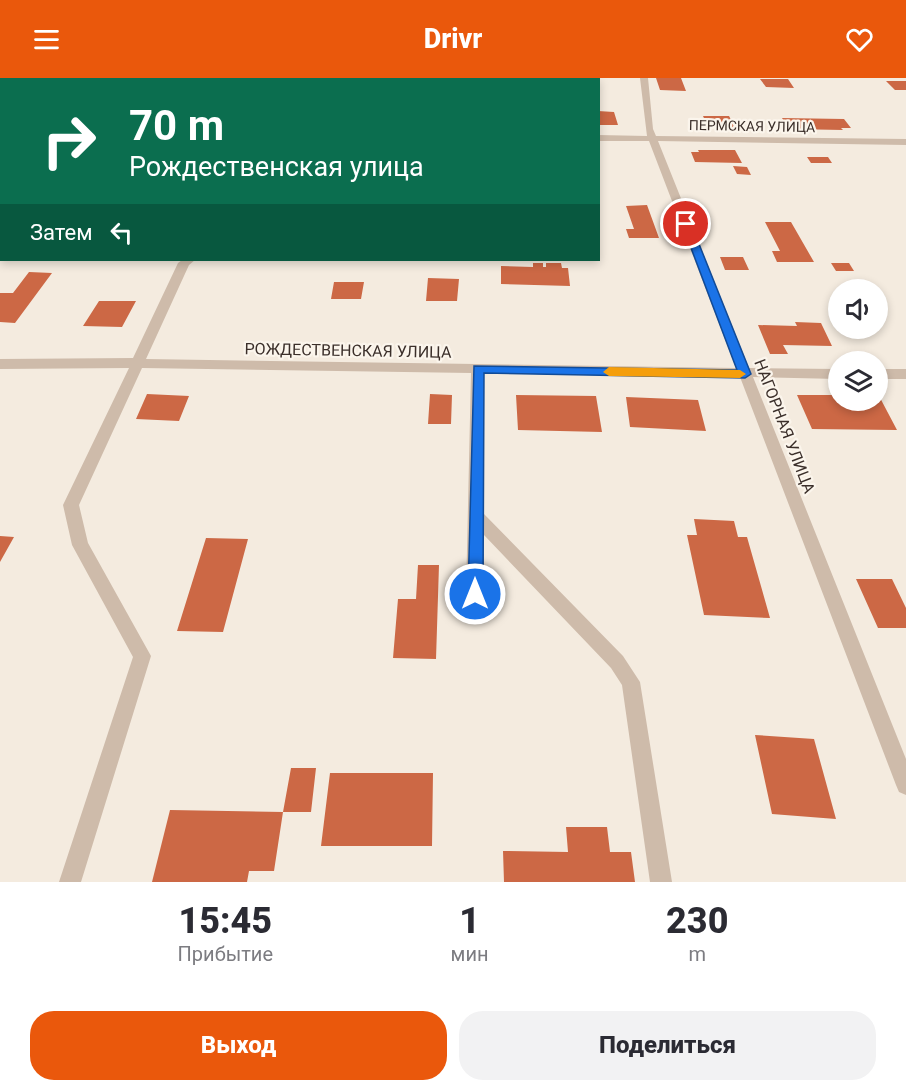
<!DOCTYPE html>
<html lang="ru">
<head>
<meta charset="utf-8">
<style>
  :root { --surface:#fff; --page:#f2f2f3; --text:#2b2b33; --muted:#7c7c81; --accent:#ea580c }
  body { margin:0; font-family:Roboto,sans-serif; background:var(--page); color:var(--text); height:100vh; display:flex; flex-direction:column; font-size:22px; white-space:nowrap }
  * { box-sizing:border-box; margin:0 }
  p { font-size:20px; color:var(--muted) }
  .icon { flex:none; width:33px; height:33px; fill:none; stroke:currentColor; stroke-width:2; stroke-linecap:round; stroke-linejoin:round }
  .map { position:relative; height:804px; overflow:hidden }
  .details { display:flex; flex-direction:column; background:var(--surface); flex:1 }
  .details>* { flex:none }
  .banner { position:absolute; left:0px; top:0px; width:600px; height:183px; box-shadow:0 3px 9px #0003; background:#0b6e4f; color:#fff; overflow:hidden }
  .buttons { position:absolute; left:828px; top:201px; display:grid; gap:12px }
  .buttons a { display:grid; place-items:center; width:60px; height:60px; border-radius:50%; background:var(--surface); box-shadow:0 3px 9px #0003; font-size:30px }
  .pin { position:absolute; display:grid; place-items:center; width:51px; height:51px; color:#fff; margin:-26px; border:3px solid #fff; border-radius:50%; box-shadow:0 2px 6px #0007 }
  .me { position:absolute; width:66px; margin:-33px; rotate:0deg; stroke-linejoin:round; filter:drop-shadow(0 0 4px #0008) }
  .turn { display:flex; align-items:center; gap:21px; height:126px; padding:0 30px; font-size:27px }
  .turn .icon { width:78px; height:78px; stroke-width:2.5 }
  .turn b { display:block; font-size:42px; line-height:51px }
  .then { display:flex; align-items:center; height:57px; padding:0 30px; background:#0003; gap:12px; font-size:22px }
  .eta { display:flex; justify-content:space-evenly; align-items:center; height:102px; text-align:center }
  .eta b { font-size:36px; font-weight:800; line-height:42px }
  .cta { display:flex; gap:12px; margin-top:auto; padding:12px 30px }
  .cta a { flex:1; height:69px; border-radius:24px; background:var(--accent); color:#fff; font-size:24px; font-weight:800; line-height:69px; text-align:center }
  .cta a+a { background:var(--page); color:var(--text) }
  header { display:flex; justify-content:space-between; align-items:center; height:78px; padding:0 30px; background:var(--accent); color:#fff; font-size:27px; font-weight:800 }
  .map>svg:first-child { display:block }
  .building { fill:#cc6845 }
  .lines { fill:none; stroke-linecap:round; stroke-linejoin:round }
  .minor { fill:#cebbaa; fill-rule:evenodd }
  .route { fill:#1a73e8; stroke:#114b97; stroke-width:1.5 }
  .slow { fill:#f59e0b }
  .labels { text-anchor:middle; stroke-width:4.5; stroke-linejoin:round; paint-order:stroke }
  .far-street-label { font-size:14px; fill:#3b2f2a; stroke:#fbf5ec }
  .street-label { font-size:16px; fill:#3b2f2a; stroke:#fbf5ec }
</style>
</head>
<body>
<header><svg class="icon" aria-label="menu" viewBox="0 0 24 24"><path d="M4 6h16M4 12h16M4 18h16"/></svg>Drivr<svg class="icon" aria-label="heart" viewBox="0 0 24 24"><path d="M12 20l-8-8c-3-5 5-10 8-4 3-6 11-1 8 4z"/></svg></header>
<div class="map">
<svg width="906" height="804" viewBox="0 0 906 804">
  <rect width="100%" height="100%" fill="#f4ebdf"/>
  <path class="building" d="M656,0h25l5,13 -26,-1z
    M760,1h28l6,9 -28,-1z
    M886,3h20v9h-11z
    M598,33l16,1 4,13h-20z
    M703,38h26l6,11h-27z
    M782,40l62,1 7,9h-10l2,2 -54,-1z
    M698,72h37l7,13 -47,-1 -4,-10h8z
    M807,79h21l4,6h-21z
    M733,88l14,1 4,8 -14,-1z
    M647,127l12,33h-30l-3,-9h8l-8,-23z
    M765,144h26l23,40h-37l-5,-11h8z
    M720,179h23l6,13h-24z
    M533,185h10v4h3v-4h15l1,5h6l2,18 -69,-2v-18l32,1z
    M831,185h18l5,8h-18z
    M29,194l23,1 -37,50 -15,-1v-29h13z
    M428,200l31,1 -2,22h-31z
    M334,204h30l-3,17h-30z
    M99,223h37l-14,26 -39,-1z
    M795,244l26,1 11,23 -49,-1 5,9h-18l-12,-29 39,1z
    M147,316l42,2 -10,25 -43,-2z
    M430,316l22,1 -1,29h-23z
    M878,316l19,36 -85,-1 -15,-34h41v5h40z
    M516,317l80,1 6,36 -84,-2z
    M626,319l72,3 8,31 -76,-4z
    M694,441l40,2 4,16h9l23,81 -66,-3 -17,-80h10z
    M0,458l14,1 -14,25z
    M206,460l42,1 -25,93 -46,-1z
    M418,487h21l-3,94 -43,-1 5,-59h18z
    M856,501h36l14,29v20h-28z
    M755,657l59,4 22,80 -64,-5z
    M291,690h25l-5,44h-28z
    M330,695h103l-1,73h-111z
    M170,732l113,2 -9,59h-25l-2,11h-95z
    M566,749h41l3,25h21l4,30h-131l-1,-31 65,1z"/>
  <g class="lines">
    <path class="minor" d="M47,0h8l-9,2z
      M640,0h8l5,51 3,7 250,3v6l-248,-4 91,227 89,1v10l-85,-2 153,382v36l-7,-3 -3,-7 -156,-408 -256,-4v141l139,142 17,26 32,200h-22l-28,-197 -11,-17 -127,-133v59l-3,6 -6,2 -6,-2 -3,-6 5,-221 -329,-5 -63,137 9,38 63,113 -70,226h-22l74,-225 -61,-112 -9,-40 66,-137 -129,1v-10l133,-1 45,-95 4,-3h13l-6,5 -43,94 590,9 -87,-227h-51v-6l49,1z
      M2,53v6l-2,1v-6z
      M878,291h28v10h-28z"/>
  </g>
  <path class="route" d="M683,144l8,2 60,150 -6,4 -261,-5 -1,221 -2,5 -6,2 -5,-2 -2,-5 6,-228 263,4 -55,-146z"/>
  <path class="slow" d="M609,289l131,3 6,4 -6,4 -131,-2 -6,-4z"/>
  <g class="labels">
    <g class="far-street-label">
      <text transform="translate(752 48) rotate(1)" y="5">ПЕРМСКАЯ УЛИЦА</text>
    </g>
    <g class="street-label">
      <text transform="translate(348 272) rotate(1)" y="6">РОЖДЕСТВЕНСКАЯ УЛИЦА</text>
      <text transform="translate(785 348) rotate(69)" y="6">НАГОРНАЯ УЛИЦА</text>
    </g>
  </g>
</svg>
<div class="buttons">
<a><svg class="icon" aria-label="sound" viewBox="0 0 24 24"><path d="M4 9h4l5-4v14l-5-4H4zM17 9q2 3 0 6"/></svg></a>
<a><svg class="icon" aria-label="layers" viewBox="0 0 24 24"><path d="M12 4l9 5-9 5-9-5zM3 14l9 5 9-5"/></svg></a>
</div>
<div class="pin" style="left:686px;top:146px;background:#d93025"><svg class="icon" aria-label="arrive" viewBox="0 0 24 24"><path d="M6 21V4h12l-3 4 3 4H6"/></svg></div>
<svg class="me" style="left:475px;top:516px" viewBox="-20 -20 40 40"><circle r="17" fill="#1a73e8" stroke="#fff" stroke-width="3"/><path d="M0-11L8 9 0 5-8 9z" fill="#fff"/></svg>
<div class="banner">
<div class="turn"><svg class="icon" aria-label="right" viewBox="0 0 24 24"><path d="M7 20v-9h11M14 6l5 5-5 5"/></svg><div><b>70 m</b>Рождественская улица</div></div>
<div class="then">Затем<svg class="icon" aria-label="left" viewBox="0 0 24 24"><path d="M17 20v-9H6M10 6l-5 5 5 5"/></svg></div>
</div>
</div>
<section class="details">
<div class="eta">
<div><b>15:45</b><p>Прибытие</p></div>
<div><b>1</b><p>мин</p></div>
<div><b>230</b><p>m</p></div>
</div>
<div class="cta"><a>Выход</a><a>Поделиться</a></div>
</section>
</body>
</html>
